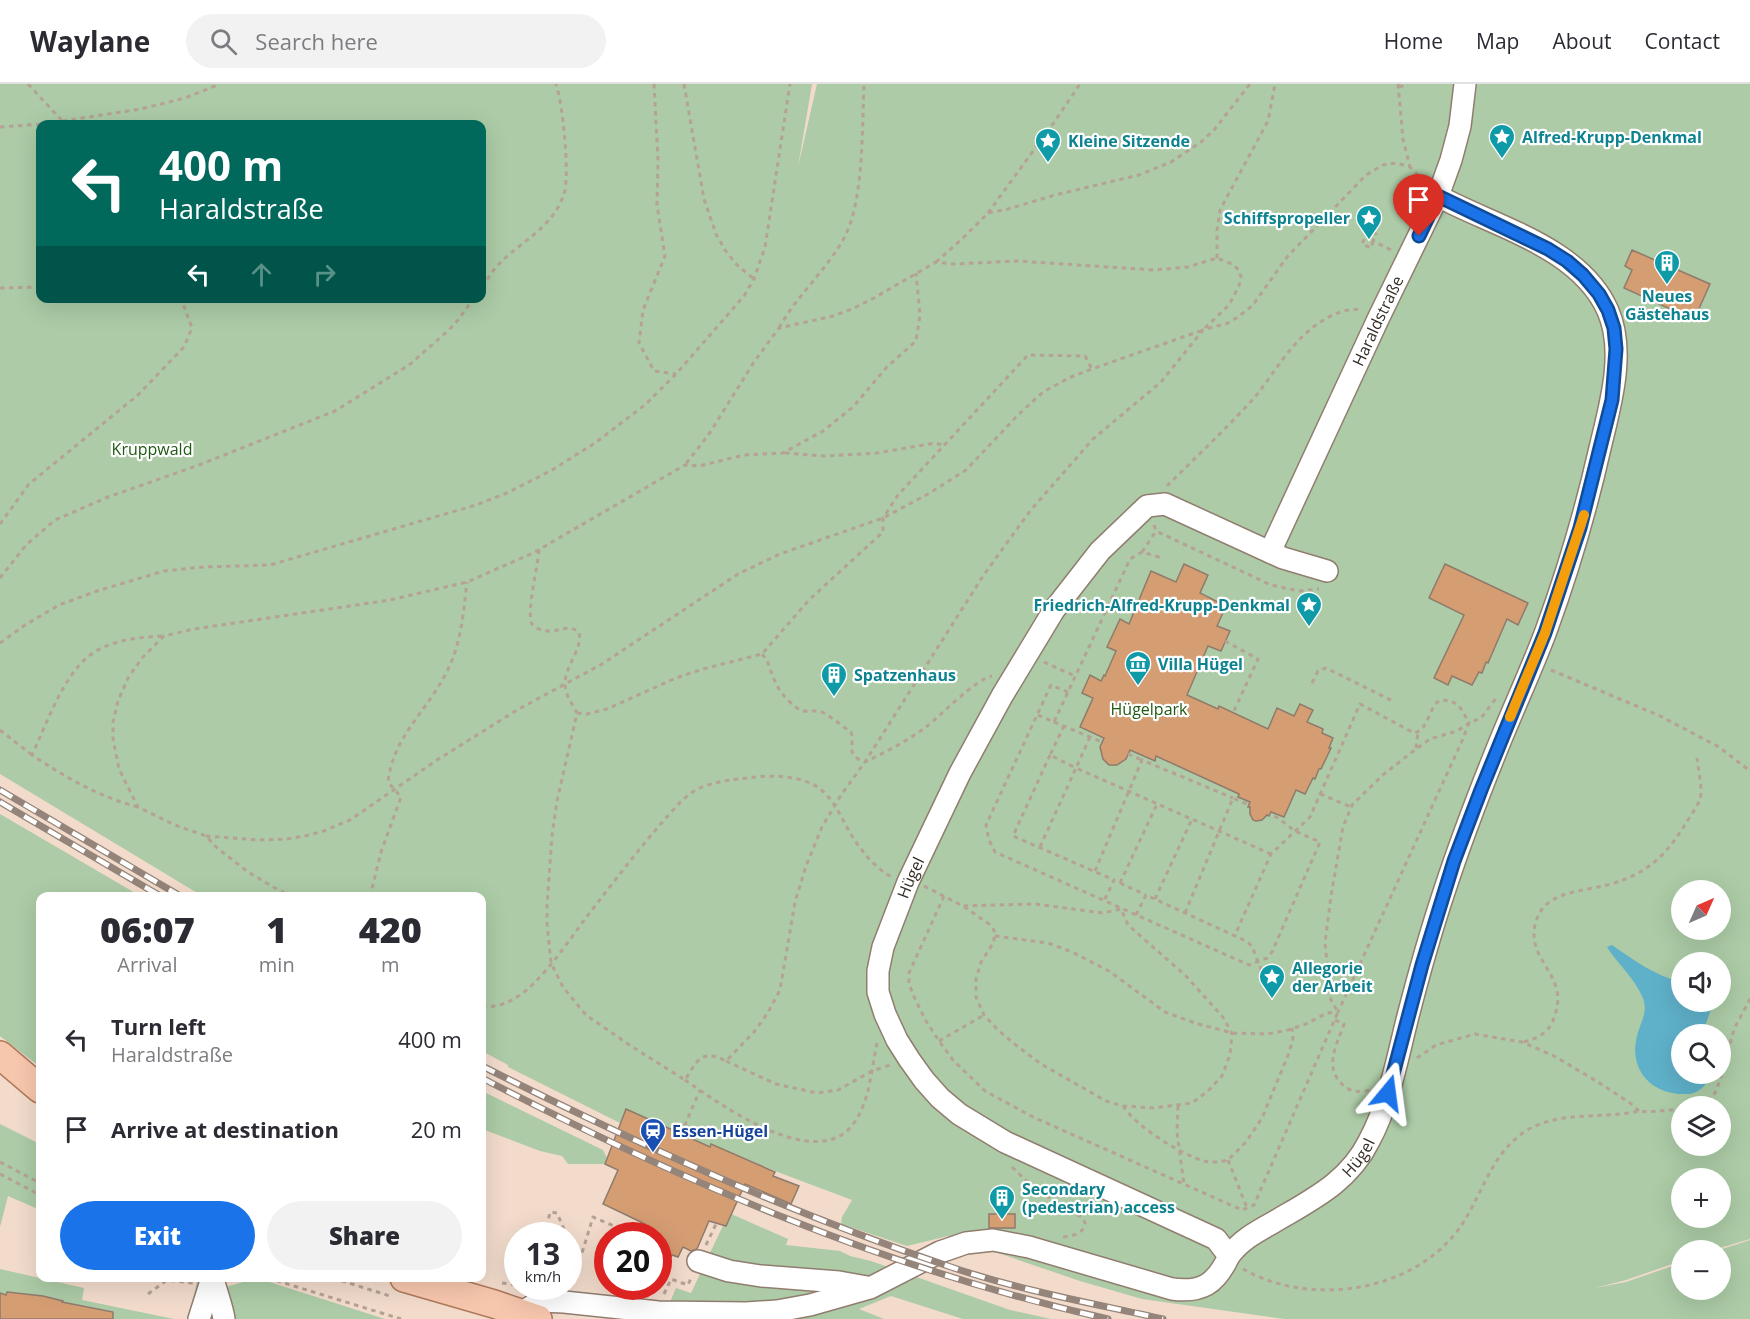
<!DOCTYPE html>
<html lang="en">
<head>
<meta charset="utf-8">
<style>
  :root { --surface:#fff; --page:#f2f2f3; --text:#2b2b33; --muted:#7c7c81; --line:#e1e1e2; --accent:#1a73e8 }
  body { margin:0; font-family:"Open Sans",sans-serif; background:var(--page); color:var(--text); height:100vh; display:flex; flex-direction:column; font-size:22px; white-space:nowrap }
  * { box-sizing:border-box; margin:0 }
  p { font-size:20px; color:var(--muted) }
  .icon { flex:none; width:33px; height:33px; fill:none; stroke:currentColor; stroke-width:2; stroke-linecap:round; stroke-linejoin:round }
  .map { position:relative; flex:1; overflow:hidden }
  .side { position:absolute; left:36px; top:808px; width:450px; height:390px; display:flex; flex-direction:column; background:var(--surface); border-radius:12px; box-shadow:0 6px 24px #0002 }
  .side>* { flex:none }
  .banner { position:absolute; left:36px; top:36px; width:450px; height:183px; border-radius:12px; box-shadow:0 6px 24px #0002; background:#00695c; color:#fff; overflow:hidden }
  .needle { width:39px; rotate:45deg }
  .buttons { position:absolute; left:1671px; top:796px; display:grid; gap:12px }
  .buttons a { display:grid; place-items:center; width:60px; height:60px; border-radius:50%; background:var(--surface); box-shadow:0 6px 24px #0002; font-size:30px }
  .speed { position:absolute; left:504px; top:1138px; display:flex; gap:12px; font-size:30px; font-weight:700; text-align:center }
  .speed>* { display:grid; place-content:center; width:78px; height:78px; border-radius:50%; background:var(--surface); box-shadow:0 6px 24px #0002; line-height:1 }
  .speed small { font-size:15px; font-weight:400 }
  .speed .limit { border:9px solid #d22; background:#fff; color:#111 }
  .pin { position:absolute; display:grid; place-items:center; width:51px; height:51px; color:#fff; margin:-62px -26px; border-radius:50% 50% 50% 0; rotate:-45deg; box-shadow:0 0 6px #0007 }
  .pin .icon { rotate:45deg }
  .me { position:absolute; width:66px; margin:-33px; rotate:16deg; stroke-linejoin:round; filter:drop-shadow(0 0 4px #0008) }
  .turn { display:flex; align-items:center; gap:21px; height:126px; padding:0 24px; font-size:27px }
  .turn .icon { width:78px; height:78px; stroke-width:2.5 }
  .turn b { display:block; font-size:42px; line-height:51px }
  .lanes { display:flex; align-items:center; height:57px; padding:0 24px; background:#0003; justify-content:center; gap:30px; direction:ltr }
  .lanes .off { opacity:.35 }
  .eta { display:flex; justify-content:space-evenly; align-items:center; height:102px; text-align:center }
  .eta b { font-size:36px; font-weight:800; line-height:42px }
  .button { display:flex; gap:12px; margin-top:auto; padding:12px 24px }
  .button a { flex:1; height:69px; border-radius:36px; background:var(--accent); color:#fff; font-size:24px; font-weight:800; line-height:69px; text-align:center }
  .button a+a { background:var(--page); color:var(--text) }
  ul { padding:0; list-style:none }
  li { display:flex; align-items:center; gap:18px; height:90px; padding:0 24px }
  li div { flex:1 }
  li b { display:block; font-size:22px }
  li em { font-style:normal }
  header { display:flex; align-items:center; gap:36px; box-sizing:border-box; height:84px; padding:0 30px; background:var(--surface); border-bottom:2px solid var(--line) }
  header strong { font-size:28px }
  nav { display:flex; gap:33px; margin-inline-start:auto; font-size:21px }
  .search { width:420px; height:54px; background:var(--page); display:flex; align-items:center; gap:15px; box-sizing:border-box; padding:0 21px; border-radius:33px; color:var(--muted); font-size:22px }
  .map>svg:first-child { display:block }
  .green { fill:#accba6; fill-rule:evenodd }
  .water { fill:#5fb1ca }
  .building { fill:#d59d72; stroke:#8f7b6c; stroke-width:1.5 }
  .lines { fill:none; stroke-linecap:round; stroke-linejoin:round }
  .minor-casing { stroke:#917d6f; stroke-width:24 }
  .major-casing { stroke:#af795a; stroke-width:30 }
  .path { stroke:#b5a295; stroke-width:3; stroke-dasharray:4.5 4.5; stroke-linecap:butt }
  .minor { stroke:#fff; stroke-width:21 }
  .major { stroke:#f7c7ad; stroke-width:27 }
  .rail-casing { stroke:#948479; stroke-width:7 }
  .rail { stroke:#fff; stroke-width:4.5; stroke-dasharray:14; stroke-linecap:butt }
  .route-casing { stroke:#114b97; stroke-width:15 }
  .route { stroke:#1a73e8; stroke-width:10 }
  .slow { stroke:#f59e0b; stroke-width:10 }
  .labels { text-anchor:middle; stroke-width:4.5; stroke-linejoin:round; paint-order:stroke }
  .culture-label { font-size:16px; font-weight:bold; fill:#0d838f; stroke:#fff; text-anchor:start }
  .street-label { font-size:16px; fill:#352c26; stroke:#fff }
  .park-label { font-size:16px; fill:#205912; stroke:#fff }
  .transit-label { font-size:16px; font-weight:bold; fill:#164399; stroke:#fff; text-anchor:start }
</style>
</head>
<body>
<header>
<strong>Waylane</strong>
<div class="search"><svg class="icon" aria-label="search" viewBox="0 0 24 24"><circle cx="10" cy="10" r="6"/><path d="M15 15l6 6"/></svg>Search here</div>
<nav><a>Home</a><a>Map</a><a>About</a><a>Contact</a></nav>
</header>
<div class="map">
<svg width="1750" height="1235" viewBox="0 0 1750 1235">
  <rect width="100%" height="100%" fill="#f2dbcb"/>
  <path class="green" d="M0,0h812l-14,83 19,-83h933v1155l-40,12h-28l-1,10 -55,19 -31,8 31,-6 55,-19 1,27h38v-39h-4l34,-11v79h-465l-143,-20 -62,-18 -132,-45 -41,10 -66,-22 1,-7 10,-17 -77,-29 -63,-27 -2,3 -88,-23 -114,-57v-2l-26,-14v-154h-278l-204,-123zM40,40h442v174h-442zM1682,807h38v39h-38zM1682,879h38v39h-38zM1682,951h38v39h-38zM1682,1023h38v39h-38zM1682,1095h38v39h-38z
    M0,730l142,83h-102v170l-40,-31z
    M482,1007l121,59 4,8 -2,6h-37l-6,-8 -22,-5 -58,-22z
    M0,1040l40,20v66l-32,-14 -8,31z
    M729,1129l59,26 -2,6 54,6 10,5 21,5 139,49 41,9h-88l-72,-23 -32,13 25,10h-221l13,-31 15,5z
    M0,1185l84,19 -2,12 92,19h-174z
    M190,1194h23l13,9 31,-9 128,41h-196l8,-38z"/>
  <path class="water" d="M1612,861c22,15 43,31 69,37l1,20h29v7l-9,26h-20v39h28c-1,10 -12,20 -22,20 -35,2 -60,-23 -51,-58 4,-16 12,-24 5,-40 -8,-18 -25,-33 -35,-49z"/>
  <path class="building" d="M1632,166l78,34 -16,36 -70,-32 8,-18 -7,-4z
    M1184,480l24,11 -8,18 26,13 -9,20 13,5 -9,20 -13,-5 -21,49 31,14 1,-3 49,23 9,-21 17,8 6,-12 13,6 -6,12 16,7 -1,4 11,5 -4,10h2l-10,21h-2l-4,10 -2,-1 -8,16 -9,-4 -12,27 -13,-5 -2,4 -2,-1 -5,5 -6,1 -3,-1 -3,-6v-7h-2l2,-5 -12,-5 1,-3 -83,-38 -1,5 -25,-11 -4,9 -9,6h-8l-6,-6 -3,-12 4,-9 -24,-11 13,-29 -11,-5 8,-18 11,6 3,-6 1,1 11,-25 -9,-4 13,-28 9,5 22,-53 25,11z
    M1445,480l83,39 -10,22 -11,-6 -19,44 -2,-1 -4,11 -3,-1 -7,13 -20,-9 -4,9 -14,-7 30,-63 -35,-17z
    M626,1025l84,38 1,-3 64,28 -2,4 26,10 -8,18 -46,-20 -19,42 -17,-5 -12,28 -6,2 -8,-4 -5,10 -6,-2 -14,28v-47l-15,-6 2,-6 -42,-20 15,-34 -13,-6z
    M989,1130h26v14h-26z
    M7,1208l36,4 20,5 -1,1 51,10v7h-113v-26l6,2z"/>
  <g class="lines">
    <defs>
      <g id="minor">
        <path id="s1" d="M1270,468l109,-235 59,-121 13,-36 9,-34 5,-42"/>
        <path id="s2" d="M1229,1172c12,-16 27,-24 45,-34 37,-22 75,-40 95,-81 20,-37 28,-81 38,-121 11,-43 23,-86 37,-128 16,-49 34,-96 53,-143 16,-40 34,-78 49,-118 22,-60 40,-121 54,-183 10,-42 26,-96 8,-137 -28,-64 -113,-84 -170,-115"/>
        <path d="M698,1177l31,10 32,5 78,6 28,5"/>
        <path d="M213,1194c3,14 9,27 11,41"/>
        <path id="s3" d="M521,1229l19,-12 24,1 94,10 88,1 31,-2 33,-6 60,-17 70,-36 26,-9 27,-3 36,7 143,42c30,4 44,-5 57,-33l-13,-17 -211,-97 -46,-28 -19,-16 -16,-18 -15,-21 -12,-19 -12,-26 -7,-22v-21l5,-24 25,-65 52,-109 42,-77 52,-86 46,-59 47,-45 18,-2 118,54 44,13"/>
        <path d="M199,1235l13,-41"/>
      </g>
      <path id="major" d="M0,971l40,34
        M404,1194l90,26 44,15"/>
    </defs>
    <use href="#minor" class="minor-casing"/>
    <use href="#major" class="major-casing"/>
    <path class="path" d="M28,0l37,40
      M654,0l4,76 -1,45 8,51 -22,54 -4,33 15,28 22,3
      M684,0l20,115 12,35 9,16 12,15 17,14
      M1398,0l5,55 7,28
      M1399,3l9,-3
      M0,43l43,-3 98,-15 44,-11 35,-14
      M988,129l67,-92 25,-37
      M1373,157l-2,7 -9,-4 6,-13 8,3 -3,7 18,9
      M1217,174v-28l3,-20 48,-89 7,-37
      M936,178l26,-23 26,-26 20,-4 47,-14 84,-20 32,-13 30,-20 13,-12 36,-46
      M482,203c5,-7 10,-16 16,-22 17,-18 40,-30 55,-50 5,-7 10,-16 12,-25 4,-21 -2,-85 -9,-106
      M0,204l40,-1
      M779,244c18,-33 47,-57 65,-90 20,-36 18,-111 20,-154
      M785,369l39,3 53,-3 59,-10 6,2
      M1167,402c29,-29 60,-58 88,-89 18,-22 33,-50 56,-68 13,-11 33,-22 50,-19
      M0,440l29,-40 109,-89 46,-48 8,-19 -11,-30
      M1154,441l2,6 115,54 28,6 20,-2
      M539,466c-1,16 -13,62 -7,74 4,5 11,7 17,7 12,0 19,-7 30,1 4,21 -19,37 -13,59 2,8 8,15 11,22l-20,88 -5,34 -5,71v18l4,39 12,24 23,28 45,31 54,34c12,-19 16,-32 41,-19l28,-29 13,-18 13,-24 15,-88 11,-36 16,-39 19,-32 24,-33 118,-186 47,-65 63,-72 68,-57 42,-52 25,-7 10,-6 15,-12 34,-48 79,-82 17,-10 13,-2 14,4 14,14
      M1142,468l14,-21
      M0,494l26,-33 29,-25 53,-23 91,-32 136,-54 74,-46 40,-35 9,-10 16,-22
      M1225,557l33,18 -25,54
      M0,559l25,-18 34,-20 38,-14 67,-20 39,-4 67,-2 206,-60 31,-12 45,-23 43,-27 51,-39 30,-30 68,-78 10,-17 11,-32 25,-163
      M762,570c8,9 7,15 12,25 3,8 9,17 16,23 15,16 21,5 34,11 9,5 18,13 27,19l1,4v16l6,7 7,3c21,-10 42,-21 61,-35 15,-12 50,-48 66,-51
      M1044,578l31,14
      M1551,586l109,46 59,31 31,24
      M1312,599l6,-12 8,-3 69,34
      M1068,608l-17,-7 -65,140 3,15 6,12 254,113 18,-7 5,-6 48,-110 -25,-11 -17,-13 -8,-4
      M577,629l10,1 20,-5 69,-31 27,-9 59,-15 47,-54 74,-68v-14l15,-23 130,-140 57,1 7,13
      M1038,631l16,7 76,-163 12,-7 20,6
      M1054,638l48,20
      M0,646l32,25
      M1090,653l-14,31 195,86
      M1416,664l2,-16
      M1128,670l14,6
      M1050,671l-37,81 101,44 -10,21
      M1320,710l31,13
      M138,723c-41,-11 -71,-29 -106,-52 14,-30 31,-79 57,-99 20,-16 50,-19 75,-20
      M206,752l52,4 29,-1 18,-3 16,-4 29,-12 87,-60 80,-50 85,-46 136,-90 42,-20 103,-36 45,-24 38,-24 53,-56 24,-22 28,-15 21,-8 111,-39 26,-25 10,-19 2,-9 -2,-7 -7,-6 -15,-6 -29,9 -34,3 -136,-9 -65,3 -17,-2 -62,36 -22,11 -19,7 -54,12 -25,34 -45,72 -24,31
      M1040,763l36,-79 -26,-13 14,-29
      M1095,787l47,-111 91,38
      M1120,799l37,-79
      M1120,799l26,12
      M924,802l39,20 26,18 5,6v12l-13,20 -5,17v18l8,18 14,15 19,16 24,18 65,37 17,5 30,2 39,-5 16,-12 14,-15 8,-21 2,-22 -10,-17 -37,-41 -57,-50 -7,-16 -18,4 -68,-9 -72,2
      M944,812l-35,77v11l6,15 11,22 13,20 14,19 32,31 48,26 209,93 12,-5 84,-193 -7,-12 -6,-57 6,-47 12,-69 9,-22 32,-31 32,-25 14,-10 27,-8 12,-8c-9,-16 -9,-22 -29,-23 -12,8 -11,30 -26,33l-54,-29 -50,113 -39,37 -36,81
      M293,813l-18,-9 -27,-16 -32,-25 -10,-11 -31,-11 -37,-18 -19,-38 -6,-30v-17l5,-21 10,-23 14,-20 22,-22 30,-7 196,-29 77,-18 66,-29 152,-88 14,1 45,-11 39,-2 40,-22 30,-24 33,-39 30,-27 4,-26 -4,-42
      M370,813l11,-45 20,-55 -13,-15c5,-44 36,-68 56,-105 17,-30 19,-61 23,-95
      M1155,815l37,-80
      M1185,829l48,-115 16,7
      M1136,831l10,-20 100,46 6,5 16,42
      M995,852l53,7 24,9 37,19 56,41 30,11 37,10 35,1 21,-4 18,-6 21,-11 11,-1 124,-271 7,-18 12,-5 16,-21
      M482,923c10,0 21,-2 30,-7 27,-14 55,-57 73,-81 24,-31 48,-63 74,-93 11,-12 21,-26 35,-35 16,-9 35,-11 53,-13 20,-3 44,-3 63,5 20,8 29,30 39,48 11,18 24,36 43,46
      M1335,936l9,4c-7,21 -21,43 -1,61 7,7 17,8 26,5
      M939,957l45,-26
      M1524,958c14,-4 25,-9 30,-24 3,-9 5,-17 3,-27 -3,-15 -14,-27 -20,-41 -6,-15 -3,-35 10,-46 15,-13 41,-14 60,-19 39,-10 59,-29 79,-62 5,-8 11,-16 14,-24 3,-9 -2,-31 -3,-41
      M1417,974l19,-13 39,-11 47,8 32,14 44,26 32,21 9,8
      M726,977l50,23 41,9 21,-3 34,-19 18,-6
      M685,996c35,24 132,95 169,43 16,-22 17,-53 23,-80
      M1123,1022c13,21 58,48 81,55 7,2 16,1 24,-1l18,-18 16,-24 27,-65 4,-14 -1,-11
      M1178,1022l-1,26 7,53
      M1690,1023l11,-3 14,-11 7,-18 12,-46 16,-30
      M681,1050l19,-44
      M1228,1076l19,48
      M0,1078l40,21
      M1012,1083l22,21 49,30 2,5c-1,11 -13,13 -22,14
      M0,1090l40,21
      M545,1152l5,-24 7,1 10,23
      M568,1155l9,18 5,-4 11,-36 44,19
      M706,1161l11,-23
      M1243,1185c69,39 172,23 218,-43 20,-30 30,-69 59,-91 34,-26 80,-15 119,-24l9,1 34,-3
      M268,1194l133,41
      M333,1194l57,18
      M502,1199l16,2
      M148,1210l19,-14 26,3
      M664,1210l7,-15 17,6 3,-7"/>
    <use href="#minor" class="minor"/>
    <use href="#major" class="major"/>
    <defs>
      <path id="rail" d="M0,706l182,107
        M0,718l162,95
        M482,982c151,76 305,146 466,200 70,24 143,37 215,53
        M482,994c198,103 407,192 626,241"/>
    </defs>
    <use href="#rail" class="rail-casing"/>
    <use href="#rail" class="rail"/>
  </g>
  <g class="lines">
    <defs>
      <path id="route" d="M1388,1009l34,-128 32,-104 27,-71 64,-157 35,-105 32,-128 4,-51 -2,-21 -6,-18 -9,-16 -16,-19 -16,-14 -19,-12 -110,-53 -19,40"/>
    </defs>
    <use href="#route" class="route-casing"/>
    <use href="#route" class="route"/>
    <path class="slow" d="M1510,633l35,-84 39,-118"/>
  </g>
  <defs>
    <symbol id="sight-pin" viewBox="-11 -11 22 30"><path d="M0 17L-7.5 6A9.5 9.5 0 1 1 7.5 6Z" fill="#0f9aa8" stroke="#fff"/><path d="M0-6L1.8-2.2L6-1.7L2.9 1.2L3.7 5.4L0 3.3L-3.7 5.4L-2.9 1.2L-6-1.7L-1.8-2.2Z" fill="#fff"/></symbol>
    <symbol id="building-pin" viewBox="-11 -11 22 30"><path d="M0 17L-7.5 6A9.5 9.5 0 1 1 7.5 6Z" fill="#0f9aa8" stroke="#fff"/><path d="M-4-6H4V6H1V3H-1V6H-4ZM-2.5-4.3h1.7v1.8h-1.7ZM.8-4.3h1.7v1.8H.8ZM-2.5-1h1.7V.8h-1.7ZM.8-1h1.7V.8H.8Z" fill="#fff"/></symbol>
    <symbol id="museum-pin" viewBox="-11 -11 22 30"><path d="M0 17L-7.5 6A9.5 9.5 0 1 1 7.5 6Z" fill="#0f9aa8" stroke="#fff"/><path d="M0-6L6-3V-2H-6V-3ZM-5-1h2V3h-2ZM-1-1h2V3h-2ZM3-1h2V3H3ZM-6 4H6V6H-6Z" fill="#fff"/></symbol>
    <symbol id="station-pin" viewBox="-11 -11 22 30"><path d="M0 17L-7.5 6A9.5 9.5 0 1 1 7.5 6Z" fill="#1a4fb4" stroke="#fff"/><path d="M-3-6H3Q5-6 5-4V2Q5 4 3 4L4.5 6H3L1.5 4h-3L-3 6H-4.5L-3 4Q-5 4-5 2V-4Q-5-6-3-6ZM-3.5-4v3h7v-3ZM-3.5 1v1.5H-2V1ZM2 1v1.5H3.5V1Z" fill="#fff"/></symbol>
  </defs>
  <g fill-rule="evenodd">
    <use href="#sight-pin" x="1487" y="38" width="30" height="40"/>
    <use href="#sight-pin" x="1033" y="42" width="30" height="40"/>
    <use href="#sight-pin" x="1354" y="119" width="30" height="40"/>
    <use href="#building-pin" x="1652" y="164" width="30" height="40"/>
    <use href="#sight-pin" x="1294" y="506" width="30" height="40"/>
    <use href="#museum-pin" x="1123" y="565" width="30" height="40"/>
    <use href="#building-pin" x="819" y="576" width="30" height="40"/>
    <use href="#sight-pin" x="1257" y="878" width="30" height="40"/>
    <use href="#station-pin" x="638" y="1032" width="30" height="40"/>
    <use href="#building-pin" x="987" y="1099" width="30" height="40"/>
  </g>
  <g class="labels">
    <g class="culture-label">
      <text x="1522" y="59">Alfred-Krupp-Denkmal</text>
      <text x="1068" y="63">Kleine Sitzende</text>
      <text x="1350" y="140" text-anchor="end">Schiffspropeller</text>
      <text x="1667" y="218" text-anchor="middle">Neues<tspan x="1667" dy="18">Gästehaus</tspan></text>
      <text x="1290" y="527" text-anchor="end">Friedrich-Alfred-Krupp-Denkmal</text>
      <text x="1158" y="586">Villa Hügel</text>
      <text x="854" y="597">Spatzenhaus</text>
      <text x="1292" y="890">Allegorie<tspan x="1292" dy="18">der Arbeit</tspan></text>
      <text x="1022" y="1111">Secondary<tspan x="1022" dy="18">(pedestrian) access</tspan></text>
    </g>
    <g class="street-label">
      <text dy="6" stroke="none"><textPath href="#s1" startOffset="255">Haraldstraße</textPath></text>
      <text dy="6" stroke="none"><textPath href="#s3" startOffset="1324">Hügel</textPath></text>
      <text dy="6" stroke="none"><textPath href="#s2" startOffset="164">Hügel</textPath></text>
    </g>
    <g class="park-label">
      <text x="152" y="371">Kruppwald</text>
      <text x="1149" y="631">Hügelpark</text>
    </g>
    <g class="transit-label">
      <text x="672" y="1053">Essen-Hügel</text>
    </g>
  </g>
</svg>
<div class="buttons">
<a><svg class="needle" viewBox="-14 -14 28 28"><path d="M0-13l5 13h-10z" fill="#e53935"/><path d="M0 13l5-13h-10z" fill="#7c7c81"/></svg></a>
<a><svg class="icon" aria-label="sound" viewBox="0 0 24 24"><path d="M4 9h4l5-4v14l-5-4H4zM17 9q2 3 0 6"/></svg></a>
<a><svg class="icon" aria-label="search" viewBox="0 0 24 24"><circle cx="10" cy="10" r="6"/><path d="M15 15l6 6"/></svg></a>
<a><svg class="icon" aria-label="layers" viewBox="0 0 24 24"><path d="M12 4l9 5-9 5-9-5zM3 14l9 5 9-5"/></svg></a>
<a>+</a>
<a>−</a>
</div>
<div class="speed"><div>13<small>km/h</small></div><div class="limit">20</div></div>
<div class="pin" style="left:1419px;top:152px;background:#d93025"><svg class="icon" aria-label="arrive" viewBox="0 0 24 24"><path d="M6 21V4h12l-3 4 3 4H6"/></svg></div>
<svg class="me" style="left:1388px;top:1009px" viewBox="-20 -20 40 40"><path d="M0-17L14 15 0 8-14 15z" fill="#1a73e8" stroke="#fff" stroke-width="4"/></svg>
<div class="banner">
<div class="turn"><svg class="icon" aria-label="left" viewBox="0 0 24 24"><path d="M17 20v-9H6M10 6l-5 5 5 5"/></svg><div><b>400 m</b>Haraldstraße</div></div>
<div class="lanes"><svg class="icon" aria-label="left" viewBox="0 0 24 24"><path d="M17 20v-9H6M10 6l-5 5 5 5"/></svg><svg class="icon off" aria-label="ahead" viewBox="0 0 24 24"><path d="M12 20V5M6 11l6-6 6 6"/></svg><svg class="icon off" aria-label="right" viewBox="0 0 24 24"><path d="M7 20v-9h11M14 6l5 5-5 5"/></svg></div>
</div>
<section class="side">
<div class="eta">
<div><b>06:07</b><p>Arrival</p></div>
<div><b>1</b><p>min</p></div>
<div><b>420</b><p>m</p></div>
</div>
<ul>
<li><svg class="icon" aria-label="left" viewBox="0 0 24 24"><path d="M17 20v-9H6M10 6l-5 5 5 5"/></svg><div><b>Turn left</b><p>Haraldstraße</p></div><em>400 m</em></li>
<li><svg class="icon" aria-label="arrive" viewBox="0 0 24 24"><path d="M6 21V4h12l-3 4 3 4H6"/></svg><div><b>Arrive at destination</b></div><em>20 m</em></li>
</ul>
<div class="button"><a>Exit</a><a>Share</a></div>
</section>
</div>
</body>
</html>
